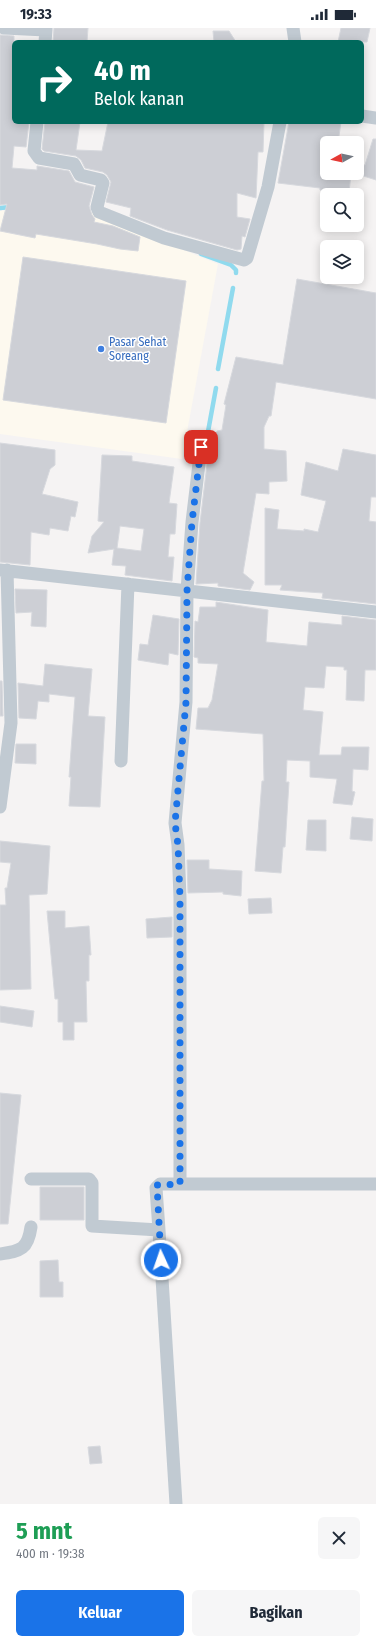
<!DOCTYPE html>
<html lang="id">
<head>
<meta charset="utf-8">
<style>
  :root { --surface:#fff; --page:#f6f6f7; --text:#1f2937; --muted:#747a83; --accent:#1a73e8 }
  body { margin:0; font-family:"Fira Sans Condensed",sans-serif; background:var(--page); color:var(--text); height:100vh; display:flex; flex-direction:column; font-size:15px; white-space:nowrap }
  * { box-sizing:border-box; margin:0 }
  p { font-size:13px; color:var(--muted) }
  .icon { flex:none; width:22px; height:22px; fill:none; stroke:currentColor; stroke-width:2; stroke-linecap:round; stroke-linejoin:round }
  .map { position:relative; height:1476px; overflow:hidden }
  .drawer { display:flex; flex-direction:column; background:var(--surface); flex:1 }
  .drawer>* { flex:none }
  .top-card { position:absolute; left:12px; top:12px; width:352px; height:84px; border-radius:6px; box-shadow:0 2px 10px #0003; background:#00695c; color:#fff; overflow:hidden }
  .needle { width:26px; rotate:262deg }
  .buttons { position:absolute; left:320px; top:108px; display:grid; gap:8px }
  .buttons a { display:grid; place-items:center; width:44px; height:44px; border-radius:6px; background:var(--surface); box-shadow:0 2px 10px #0003; font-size:20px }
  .pin { position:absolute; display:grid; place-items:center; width:34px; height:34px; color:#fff; margin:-17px; border-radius:8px; box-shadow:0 2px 6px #0006 }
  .me { position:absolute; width:44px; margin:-22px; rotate:357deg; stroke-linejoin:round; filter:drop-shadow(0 0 3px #0008) }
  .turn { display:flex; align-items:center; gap:14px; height:84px; padding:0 16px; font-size:18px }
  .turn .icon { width:52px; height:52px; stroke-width:2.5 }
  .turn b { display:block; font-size:28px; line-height:34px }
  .round { display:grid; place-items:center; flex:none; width:42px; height:42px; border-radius:6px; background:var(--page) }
  .head { display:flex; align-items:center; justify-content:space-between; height:68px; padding:0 16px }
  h1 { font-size:24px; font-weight:700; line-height:30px; color:#1e9e55 }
  .button { display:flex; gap:8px; margin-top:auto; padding:8px 16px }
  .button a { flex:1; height:46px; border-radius:6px; background:var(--accent); color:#fff; font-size:16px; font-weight:700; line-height:46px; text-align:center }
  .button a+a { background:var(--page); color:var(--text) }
  .status { display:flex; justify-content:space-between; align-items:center; height:28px; padding:0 20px; background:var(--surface); direction:ltr }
  .status svg { height:11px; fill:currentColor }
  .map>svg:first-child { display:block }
  .commercial { fill:#fdf9ef }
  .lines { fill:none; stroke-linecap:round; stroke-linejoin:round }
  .stream { stroke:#90daee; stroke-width:4.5 }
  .building { fill:#cdcfd5; stroke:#d7d9de; fill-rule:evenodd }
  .minor { stroke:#c1cad2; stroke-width:13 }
  .route { stroke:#1a73e8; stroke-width:7; stroke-dasharray:0 12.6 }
  .shop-dot { fill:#3f7fe0; stroke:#fff; stroke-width:1.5 }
  .labels { text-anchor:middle; stroke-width:3; stroke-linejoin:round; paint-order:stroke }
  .shop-label { font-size:12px; fill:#366cbe; stroke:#fff; text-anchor:start }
</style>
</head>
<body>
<div class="status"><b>19:33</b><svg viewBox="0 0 49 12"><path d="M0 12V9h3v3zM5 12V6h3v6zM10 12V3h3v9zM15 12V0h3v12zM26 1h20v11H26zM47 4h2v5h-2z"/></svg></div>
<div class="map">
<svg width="376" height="1476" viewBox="0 0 376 1476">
  <rect width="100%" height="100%" fill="#f5f3f3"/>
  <path class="commercial" d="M71,176l147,60 -36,195 -182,-25v-223z"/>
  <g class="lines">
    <path class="stream" d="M0,180l11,-1
      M201,226l30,11 5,5v3
      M218,341l15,-81
      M205,420l11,-60"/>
  </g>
  <path class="building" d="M54,0h34l-1,14h-34z
    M341,0h29l-3,14h-29z
    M213,3h16l7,11h-22z
    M0,7l14,1v86h15l-3,25 -12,-1 -2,22 25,2v-4l32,5 6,11 19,5 -5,19 3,9 3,4 -1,3 19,4 27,11 -2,14 -18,-2 -23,-5 -61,-10 -1,4 -35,-7 7,-27 -7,1z
    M45,94h35l-4,28 26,1 6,-29h156l-1,30h-5l-2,46 -19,-5v24l13,2 -5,18 -3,-1 -1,13 -4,1 -70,-20 -37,-14 1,-8 -25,-6 5,-20 -4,-7 -4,-3 -18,-4 -4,-8 -5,-4 -32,-5 -2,-2z
    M289,94h52l-3,21h-11v30h24l-2,20 -29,-3v-2l-42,-5z
    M373,111h3v41l-22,-7h3v-8h8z
    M23,229l163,24 -20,142 -163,-23z
    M297,251l79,14v106l-100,-17 -5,34h-2l-5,11v22l22,2 1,30 -18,1v12l-13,-1 -13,80 11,9 -4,8 -32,-4v-3l-22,1 4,-61 7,-59 3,-1 7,-32 5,-1 4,-25 -2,-1 12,-47 47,8z
    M0,415l55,7v15l-5,4 -8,25 36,8 -3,15 -4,-1 -3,15 -18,-3 -1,7 -18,-3 -1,33 -30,-3z
    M343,421l33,6v42h-5l-2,24 7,1v82l-54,-6 1,-5 -43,-3 2,-5h-17v-77l14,2 -2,19 27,2v-2l14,3 8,-31 -25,-6 5,-33 32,9z
    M102,427l30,1v5l42,6 -5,36 8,1 -2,30h-5l-2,23h6l-2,24 -47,-6 1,-9 -14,-1 2,-16 -26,4 4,-17 12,-14 -6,-1zM120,498l24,3 -3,22 -24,-3z
    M15,561l32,1 -1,37 -15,-1 1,-14 -16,1z
    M216,574l52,8 -2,32 41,4 2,-24 33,3v-9l34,4v50h-11l-1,31 -18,-1 1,-30h-3v-3l-18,-1 -2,22 -19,-1 -2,23 20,2 -4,43h22l1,-8h27l-1,23 -15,-1 -1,22 3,1 -3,13 -19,-2 4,-24 -27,-2v-16l-23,-1 -1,22h3l-4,65h-2l-2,26 -26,-2 7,-90h2l-1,-47 -67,-5 2,-21h10l4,-8 6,-36 -20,-1v-5l-4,-1 1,-36 3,1 2,-15h16z
    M153,587l26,4 -1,36 -9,-2 -1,12 -30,-5 2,-16 8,1z
    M45,636l47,5 -4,47 17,1 -5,90 -31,-1 2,-29h-2l6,-80 -26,-3v8l-11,-1 -2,18 -17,-1 -1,-35 25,3z
    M0,653h2l1,35h-3z
    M16,716h20v20l-21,-1z
    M352,789l21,2 -1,22 -22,-2z
    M308,792h18v31l-20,-1z
    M0,813l50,5 -3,48 -18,1 2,94 -31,1v-85h6l-1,-17h2l4,-25 -11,-1z
    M187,832h22v9l33,2 -1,25 -18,-2v-2l-35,1z
    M271,870l1,15 -23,1 -1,-15z
    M47,883h18v17l24,-2 2,29h-2v26h-3l1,41h-13v18h-11v-18h-5v-23h-3z
    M172,889v20l-25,1 -1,-19z
    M0,978l34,5 -2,16 -32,-5z
    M0,1065l21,2 -13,129h-8z
    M40,1159h44v33h-44z
    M58,1232l1,22h4v15h-23v-36z
    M100,1418l2,17 -12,1 -2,-17z"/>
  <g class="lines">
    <path class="minor" d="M4,0l42,2v-2
      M293,0l2,14
      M45,14l1,-12
      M362,88l14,2
      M37,94l-3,29 5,7 35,6 6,11 21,5 2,3 -6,24 2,5 65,26 80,22 3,-2 21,-71 12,-65
      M0,542l376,42
      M121,733l7,-177
      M0,779l11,-84 -4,-153
      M31,1151h58l3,4v43l67,4 -3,-42 4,-4h216
      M180,1156v-286l-2,-53 -3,-22 11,-121 1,-111 5,-69 9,-75
      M159,1202l17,274
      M0,1226c21,-3 28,-5 31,-27"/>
  </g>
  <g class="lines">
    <path class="route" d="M161,1232l-4,-75 23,-1v-286l-2,-53 -3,-22 11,-121 1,-111 5,-69 9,-75"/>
  </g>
  <circle class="shop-dot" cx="101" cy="321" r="4"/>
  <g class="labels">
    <g class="shop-label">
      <text x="109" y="318">Pasar Sehat<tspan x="109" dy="14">Soreang</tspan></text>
    </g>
  </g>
</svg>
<div class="buttons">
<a><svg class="needle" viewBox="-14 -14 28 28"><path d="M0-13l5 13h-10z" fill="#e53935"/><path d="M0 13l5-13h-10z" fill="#747a83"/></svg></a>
<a><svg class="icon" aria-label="search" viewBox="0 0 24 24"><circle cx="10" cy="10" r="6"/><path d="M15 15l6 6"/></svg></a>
<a><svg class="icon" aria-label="layers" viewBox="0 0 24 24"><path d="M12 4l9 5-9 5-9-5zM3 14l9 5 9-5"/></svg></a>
</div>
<div class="pin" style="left:201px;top:419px;background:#d93025"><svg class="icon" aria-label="arrive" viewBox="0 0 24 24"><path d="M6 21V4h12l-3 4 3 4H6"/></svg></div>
<svg class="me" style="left:161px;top:1232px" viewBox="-20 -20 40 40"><circle r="17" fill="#1a73e8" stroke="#fff" stroke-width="3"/><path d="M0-11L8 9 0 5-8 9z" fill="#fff"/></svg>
<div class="top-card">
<div class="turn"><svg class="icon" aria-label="right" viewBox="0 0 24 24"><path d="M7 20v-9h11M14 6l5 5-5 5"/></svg><div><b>40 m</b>Belok kanan</div></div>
</div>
</div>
<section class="drawer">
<div class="head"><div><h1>5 mnt</h1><p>400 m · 19:38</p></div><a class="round"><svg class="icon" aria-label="close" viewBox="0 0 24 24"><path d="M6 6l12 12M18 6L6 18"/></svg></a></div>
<div class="button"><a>Keluar</a><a>Bagikan</a></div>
</section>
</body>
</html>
